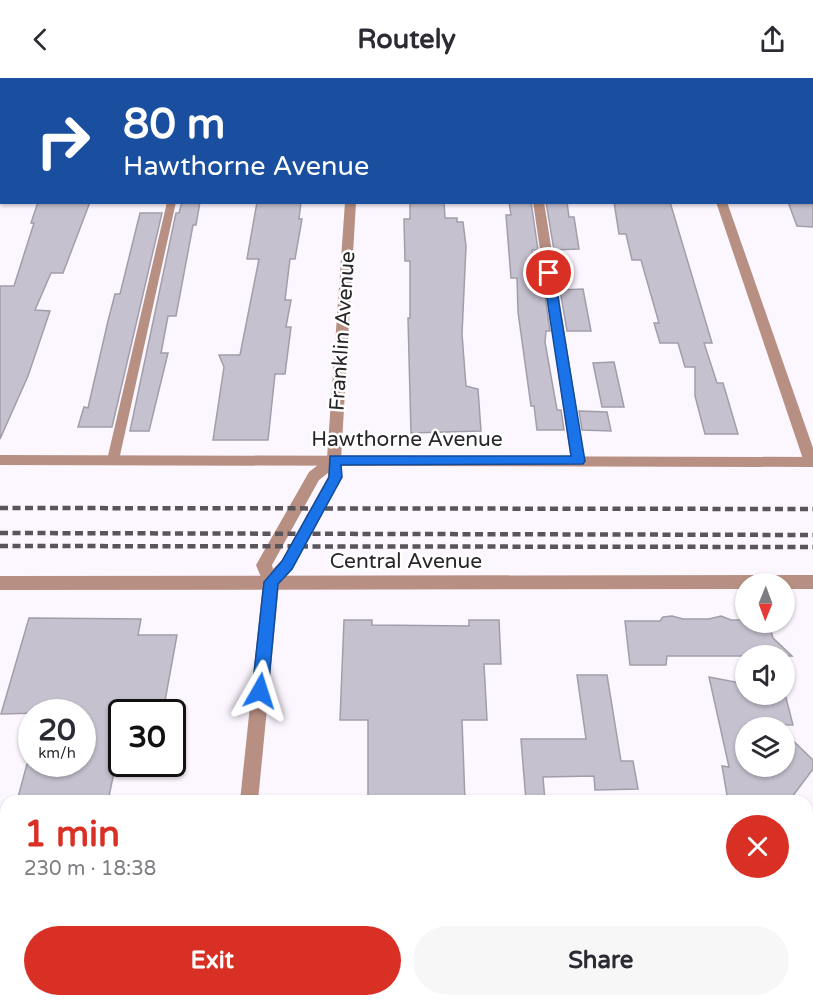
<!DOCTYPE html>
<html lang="en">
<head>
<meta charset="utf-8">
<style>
  :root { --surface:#fff; --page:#f7f7f7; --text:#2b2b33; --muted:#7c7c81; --accent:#d93025 }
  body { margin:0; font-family:"Varela Round",sans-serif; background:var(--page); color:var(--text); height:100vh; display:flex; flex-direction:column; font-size:22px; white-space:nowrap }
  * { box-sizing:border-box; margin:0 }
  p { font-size:20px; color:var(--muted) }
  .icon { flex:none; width:33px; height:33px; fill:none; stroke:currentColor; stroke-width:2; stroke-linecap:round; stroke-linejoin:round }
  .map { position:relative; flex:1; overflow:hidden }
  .panel { position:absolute; left:0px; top:717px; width:813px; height:212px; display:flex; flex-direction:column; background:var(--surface); border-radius:18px 18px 0 0; box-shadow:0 2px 4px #0004 }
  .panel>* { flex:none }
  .guide { position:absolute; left:0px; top:0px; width:813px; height:126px; box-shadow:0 2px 4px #0004; background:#1a4fa0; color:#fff; overflow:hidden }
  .needle { width:39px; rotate:181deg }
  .controls { position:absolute; left:735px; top:495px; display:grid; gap:12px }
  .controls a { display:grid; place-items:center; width:60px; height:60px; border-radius:50%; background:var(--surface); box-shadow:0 2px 4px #0004; font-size:30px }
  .speed { position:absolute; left:18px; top:621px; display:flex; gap:12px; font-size:30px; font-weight:700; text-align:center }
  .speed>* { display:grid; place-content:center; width:78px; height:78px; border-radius:50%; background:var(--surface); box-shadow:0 2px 4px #0004; line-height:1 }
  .speed small { font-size:15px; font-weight:400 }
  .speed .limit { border:3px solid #111; border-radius:9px; background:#fff; color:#111 }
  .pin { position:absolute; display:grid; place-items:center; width:51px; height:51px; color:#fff; margin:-26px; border:3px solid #fff; border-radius:50%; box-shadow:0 2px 6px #0007 }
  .me { position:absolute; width:66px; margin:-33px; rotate:6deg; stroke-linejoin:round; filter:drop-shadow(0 0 4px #0008) }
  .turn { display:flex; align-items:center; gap:21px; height:126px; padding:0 24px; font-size:27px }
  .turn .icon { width:78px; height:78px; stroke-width:2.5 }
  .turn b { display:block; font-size:42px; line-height:51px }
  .round { display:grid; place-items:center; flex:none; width:63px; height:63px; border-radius:32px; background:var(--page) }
  .overview { display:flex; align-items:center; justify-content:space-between; height:102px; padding:0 24px }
  h1 { font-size:36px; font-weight:700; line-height:45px; color:var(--accent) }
  .cta { display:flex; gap:12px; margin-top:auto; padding:12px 24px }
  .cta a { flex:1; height:69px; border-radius:36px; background:var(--accent); color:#fff; font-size:24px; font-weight:700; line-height:69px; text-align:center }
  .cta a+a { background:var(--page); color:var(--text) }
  header { display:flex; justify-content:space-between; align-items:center; height:78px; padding:0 24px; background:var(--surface); font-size:27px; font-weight:700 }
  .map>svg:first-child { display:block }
  .building { fill:#c6c1cf; stroke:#a29dab; stroke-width:1.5 }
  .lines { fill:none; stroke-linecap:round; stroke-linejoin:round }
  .service { fill:#b89083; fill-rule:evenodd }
  .minor { fill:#b89083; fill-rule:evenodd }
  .tertiary { fill:#b89083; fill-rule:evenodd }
  .rail { stroke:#59555a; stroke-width:4.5; stroke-dasharray:8 4.5; stroke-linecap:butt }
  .route { fill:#1a73e8; stroke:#114b97; stroke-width:1.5 }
  .labels { text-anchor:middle; stroke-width:5; stroke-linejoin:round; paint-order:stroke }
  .street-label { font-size:21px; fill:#29262a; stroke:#fff }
</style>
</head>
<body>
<header><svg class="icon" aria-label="back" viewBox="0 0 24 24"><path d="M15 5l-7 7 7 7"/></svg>Routely<svg class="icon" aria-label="share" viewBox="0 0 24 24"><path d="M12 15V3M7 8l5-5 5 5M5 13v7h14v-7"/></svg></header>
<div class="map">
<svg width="813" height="928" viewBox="0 0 813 928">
  <rect width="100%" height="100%" fill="#fcf6fe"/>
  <path class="building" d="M38,124h52l-27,71h-12l-16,37 15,1 -22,65 -28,63v-153h14l20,-63h-3z
    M182,124h18l-4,23h-3l-17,91h-8l-7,37h7l-19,78h-19l46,-218h3z
    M257,124h44l-2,17h3l-7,40h-5l-5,41h6l-5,27h5l-6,47h-10l-7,66h-55l11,-73 -5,-12h21l19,-96h-12z
    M410,124h34l1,16h12v4h6l3,24 -4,88 4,52 12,3 3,42 -70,2 -3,-115h2v-57h-5l-1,-42h6z
    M509,124h22l7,48h-6l5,41 7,-1 6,41h-4l-1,11 12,68h4l3,20h-27l-3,-24h-3l-13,-94 -1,-34h-6l-5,-63h5z
    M546,124h21l2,15h5l5,32 -25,1z
    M614,124h56l42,141h-8l13,40h6l15,51h-33l-10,-38v-29h-10l-7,-24h-18l-6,-20h5l-18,-63h-9l-6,-26h-7z
    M788,124h25v25l-16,-1z
    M140,135h22l-50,214h-34l6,-20 4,1 20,-87 7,-27h5z
    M583,211l8,42h-24l-7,-41z
    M614,284l10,45h-22l-9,-44z
    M579,333l28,1 4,19 -29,-1z
    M672,538l11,3h26l12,-3 10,4h15v2h22l5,16 19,18h-125l-1,9h-36l-5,-44h35l3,-4z
    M29,540l112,1 -3,16h39l-14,77h-41v22l-14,67h-91l10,-37h55v-52l-81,2z
    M344,542h28v5l97,1v-6h30l2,44h-17l3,56h-25l3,81h-97v-81h-28z
    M577,597h30l14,86h12l5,28 -43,1 -1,-14 -51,1 2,24h-19l-5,-62h65z
    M709,599l37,7v10h39l8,31 -47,-1v42h38v-34l29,28v9l-24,32h-61l-6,-35 7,1z"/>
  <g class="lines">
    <path class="service" d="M197,0h8l-9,2z
      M167,124h9l-57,258 -6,4 -6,-4z
      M807,770h6v14h-6z
      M0,875h6v16h-6z"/>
    <path class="minor" d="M0,0h5l1,2h-4l-2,3z
      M39,0h10l-11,2z
      M354,0h10v2h-10z
      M513,0h10l1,2h-10z
      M673,0h10v2h-10z
      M0,92h2l-2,10z
      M345,124h11l-15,258 1,17 -50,93 -13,14 -21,217h-18l23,-219 -7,-17 53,-93 18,-14zM328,395v4l-46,83 -9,9 -1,-4 47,-85z
      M533,124h11l41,259 -7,5 -7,-5z
      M716,124h11l86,246v19l-7,-1 -2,-4z
      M219,922h20l-1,6h-20z"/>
    <path class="tertiary" d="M0,377l813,2v10l-813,-2z
      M813,497v14h-29v-5h-38v5l-746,1v-14z"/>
    <path class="rail" d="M0,430l813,1
      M0,455l813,2
      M0,468l813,1"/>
  </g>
  <path class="route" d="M549,192l5,3 31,188 -2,3 -242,1 1,12 -50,92 -14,15 -10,107 -3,5 -5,2 -5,-2 -3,-5 12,-109 18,-21 47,-84 1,-21h241l-28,-183z"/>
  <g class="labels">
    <g class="street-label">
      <text transform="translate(342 253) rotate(-86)" y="7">Franklin Avenue</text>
      <text x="407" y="368">Hawthorne Avenue</text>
      <text x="406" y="490">Central Avenue</text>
    </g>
  </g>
</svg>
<div class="controls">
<a><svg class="needle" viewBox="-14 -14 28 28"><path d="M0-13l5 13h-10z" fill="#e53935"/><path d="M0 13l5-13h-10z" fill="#7c7c81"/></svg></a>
<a><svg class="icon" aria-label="sound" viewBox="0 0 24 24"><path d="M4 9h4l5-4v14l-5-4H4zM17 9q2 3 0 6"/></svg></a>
<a><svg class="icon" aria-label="layers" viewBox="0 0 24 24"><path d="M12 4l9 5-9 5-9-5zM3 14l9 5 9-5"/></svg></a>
</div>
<div class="speed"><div>20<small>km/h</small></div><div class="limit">30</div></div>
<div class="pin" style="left:549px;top:195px;background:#d93025"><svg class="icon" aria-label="arrive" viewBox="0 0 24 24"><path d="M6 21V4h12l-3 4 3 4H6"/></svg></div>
<svg class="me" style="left:260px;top:613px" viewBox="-20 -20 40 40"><path d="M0-17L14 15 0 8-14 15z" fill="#1a73e8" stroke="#fff" stroke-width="4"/></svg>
<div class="guide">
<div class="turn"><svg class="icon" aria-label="right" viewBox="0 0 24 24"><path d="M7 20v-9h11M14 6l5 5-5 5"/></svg><div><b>80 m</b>Hawthorne Avenue</div></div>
</div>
<section class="panel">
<div class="overview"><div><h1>1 min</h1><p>230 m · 18:38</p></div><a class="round" style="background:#d93025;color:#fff"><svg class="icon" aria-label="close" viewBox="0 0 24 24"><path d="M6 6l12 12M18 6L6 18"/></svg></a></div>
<div class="cta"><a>Exit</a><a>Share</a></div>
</section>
</div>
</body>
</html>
